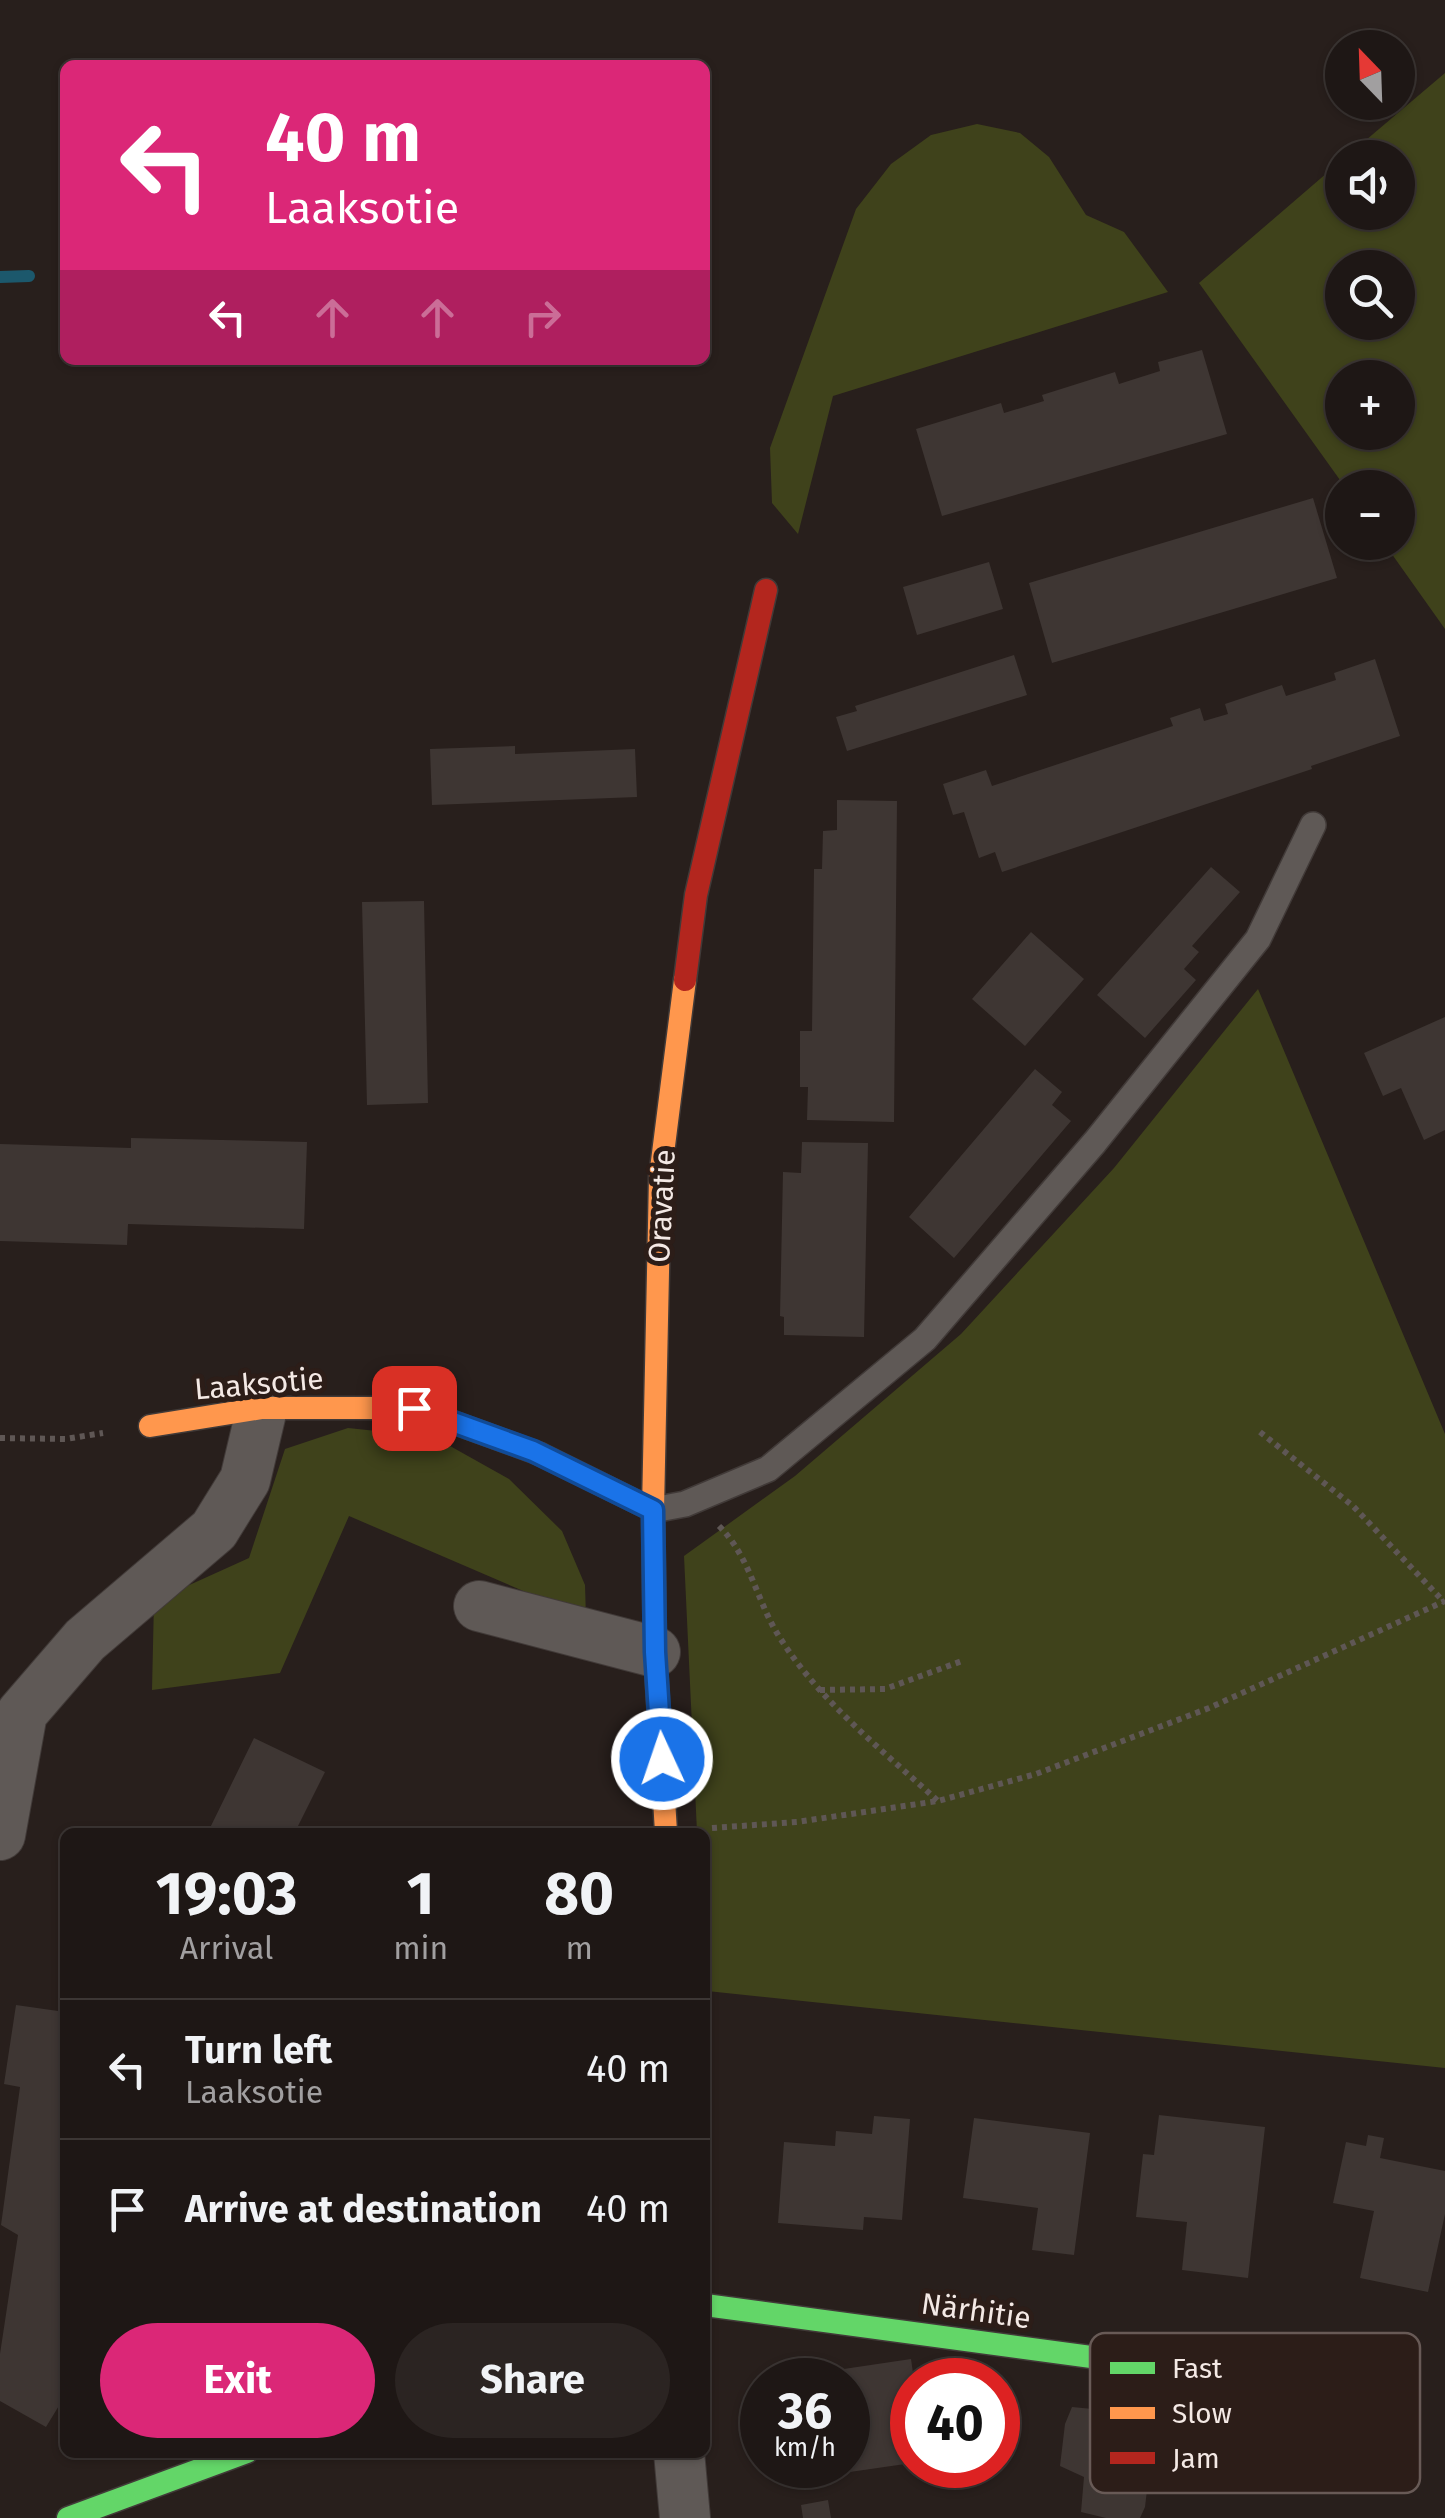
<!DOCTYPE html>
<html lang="en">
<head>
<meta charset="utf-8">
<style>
  :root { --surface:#1e1715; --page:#2b2422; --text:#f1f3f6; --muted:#a19fa0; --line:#3c3634; --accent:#db2777 }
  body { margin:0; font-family:"Fira Sans",sans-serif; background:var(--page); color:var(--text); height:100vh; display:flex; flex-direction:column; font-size:38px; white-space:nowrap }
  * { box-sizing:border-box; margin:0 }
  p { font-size:32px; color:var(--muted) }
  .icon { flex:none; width:55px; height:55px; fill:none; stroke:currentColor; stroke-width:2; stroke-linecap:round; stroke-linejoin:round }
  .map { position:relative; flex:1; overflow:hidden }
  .side { position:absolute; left:60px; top:1828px; width:650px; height:630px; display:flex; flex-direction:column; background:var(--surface); border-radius:15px; box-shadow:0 2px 8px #0004,0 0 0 2px var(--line) }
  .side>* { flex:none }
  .hud { position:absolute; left:60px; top:60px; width:650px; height:305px; border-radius:15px; box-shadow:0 2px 8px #0004,0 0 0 2px var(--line); background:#db2777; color:#fff; overflow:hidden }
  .needle { width:65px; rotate:337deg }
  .fabs { position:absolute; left:1325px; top:30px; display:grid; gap:20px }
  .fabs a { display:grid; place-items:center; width:90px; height:90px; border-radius:50%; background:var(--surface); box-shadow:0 2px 8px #0004,0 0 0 2px var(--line); font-size:50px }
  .speed { position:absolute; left:740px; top:2358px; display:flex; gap:20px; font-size:50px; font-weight:700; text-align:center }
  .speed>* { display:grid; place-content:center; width:130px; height:130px; border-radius:50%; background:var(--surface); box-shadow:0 2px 8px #0004,0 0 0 2px var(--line); line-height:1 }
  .speed small { font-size:25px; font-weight:400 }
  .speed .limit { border:15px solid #d22; background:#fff; color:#111 }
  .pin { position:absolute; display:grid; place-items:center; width:85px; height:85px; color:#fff; margin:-42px; border-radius:20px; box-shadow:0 5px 15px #0006 }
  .me { position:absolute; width:110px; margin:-55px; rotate:357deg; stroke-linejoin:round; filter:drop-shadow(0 0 8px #0008) }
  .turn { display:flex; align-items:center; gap:35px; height:210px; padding:0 40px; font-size:45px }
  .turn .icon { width:130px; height:130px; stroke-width:2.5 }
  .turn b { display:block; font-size:70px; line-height:85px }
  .lanes { display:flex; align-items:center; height:95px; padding:0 40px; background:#0003; justify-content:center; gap:50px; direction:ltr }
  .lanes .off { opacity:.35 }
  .eta { display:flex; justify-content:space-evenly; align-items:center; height:170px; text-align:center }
  .eta b { font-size:60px; font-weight:700; line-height:70px }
  .primary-button { display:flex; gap:20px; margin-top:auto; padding:20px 40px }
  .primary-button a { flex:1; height:115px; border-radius:60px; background:var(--accent); color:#fff; font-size:40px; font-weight:700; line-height:115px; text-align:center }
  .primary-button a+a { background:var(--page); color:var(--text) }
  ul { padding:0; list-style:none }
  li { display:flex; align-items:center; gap:30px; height:140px; padding:0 40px; border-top:2px solid var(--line) }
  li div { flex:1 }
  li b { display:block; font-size:38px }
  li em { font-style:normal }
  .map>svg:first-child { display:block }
  .green { fill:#3f421b; fill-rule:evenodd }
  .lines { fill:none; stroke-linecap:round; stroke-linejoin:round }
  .stream { stroke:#1c586c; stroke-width:12 }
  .building { fill:#3e3633 }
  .lane-casing { stroke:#413a38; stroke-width:28 }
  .street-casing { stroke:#413a38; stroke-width:52 }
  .fast-casing { stroke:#413a38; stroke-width:25 }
  .slow-casing { stroke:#413a38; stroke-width:25 }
  .jam-casing { stroke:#413a38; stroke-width:25 }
  .path { stroke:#5f5755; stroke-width:6; stroke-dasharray:5 5; stroke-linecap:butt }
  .lane { stroke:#5f5956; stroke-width:25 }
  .street { stroke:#5f5956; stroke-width:50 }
  .fast { stroke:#63d668; stroke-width:22 }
  .slow { stroke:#ff974d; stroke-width:22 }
  .jam { stroke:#b3261e; stroke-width:22 }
  .route-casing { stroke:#114b97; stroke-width:25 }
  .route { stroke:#1a73e8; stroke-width:18 }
  .labels { text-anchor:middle; stroke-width:10; stroke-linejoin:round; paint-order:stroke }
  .street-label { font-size:30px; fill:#f4e9e5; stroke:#2c1d18 }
  .key { fill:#2c1d18; stroke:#685a56; stroke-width:2.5 }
  .key-label { font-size:28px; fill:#f4e9e5 }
</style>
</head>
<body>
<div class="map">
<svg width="1445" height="2518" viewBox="0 0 1445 2518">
  <rect width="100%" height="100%" fill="#281f1c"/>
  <path class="green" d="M1445,73v556l-61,-86 14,-1v-54l-53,-1 -146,-204 143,-123v52h56v-54l-52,-1zM1342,268h56v54h-56zM1342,378h56v54h-56z
    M977,124l43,9 29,24 37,58 38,17 44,60 -335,104 -35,138 -26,-31 -2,-55 86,-239 35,-45 40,-29z
    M1258,989l187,445v634l-738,-77 -2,-159h-8l-13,-276 111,-80 166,-142 153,-166z
    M348,1428l86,9 75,42 53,52 23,54 1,33 -237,-102 -69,157 -128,17 2,-89 95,-43 36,-109z"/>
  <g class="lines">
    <path class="stream" d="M0,277l29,-1"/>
  </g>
  <path class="building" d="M1202,350l25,84 -285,82 -26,-87 85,-26 3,10 40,-12 -2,-6 73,-23 4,12 41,-13 -2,-9z
    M1313,498l24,80 -285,85 -23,-80z
    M989,562l14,47 -86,26 -14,-48z
    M1014,655l13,40 -180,56 -11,-34 21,-6 -2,-5z
    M1375,659l25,77 -89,30 1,3 -310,103 -7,-20 -16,6 -15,-46 -11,3 -10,-31 43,-14 6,16 181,-60 -3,-8 30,-10 4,13 24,-7 -3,-10 57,-19 4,11 50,-16 -2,-7z
    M515,746v8l120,-5 2,48 -205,8 -2,-56z
    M837,800l60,1 -3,321 -87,-2 1,-33h-8v-56h12l2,-162h8l1,-38 14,-1z
    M1211,867l29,25 -48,54 7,6 -15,17 12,11 -51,58 -48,-43z
    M424,901l4,202 -61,2 -5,-203z
    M1031,932l53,47 -59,67 -53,-47z
    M1445,1017v113l-21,10 -23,-52 -18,8 -19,-43z
    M1035,1069l27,23 -10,13 19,16 -117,137 -45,-41z
    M131,1138l176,4 -3,87 -176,-5 -1,21 -127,-4v-97l131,4z
    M802,1142l66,1 -4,194 -80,-2v-18l-4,-1 3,-144 18,1z
    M254,1738l71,34 -30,60h-87z
    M16,2005l49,7v392h-5l-14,23 -46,-26v-47l18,-119 -17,-10 19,-138 -16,-3z
    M1159,2115l106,12 -17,151 -66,-8 5,-48 -51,-5 7,-63 11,1z
    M874,2116l36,3 -8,101 -38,-3 -1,13 -85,-7 6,-81 51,4 1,-15 36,3z
    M974,2118l116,15 -16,122 -42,-5 6,-42 -75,-10z
    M1368,2135l16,3 -4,20 65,13v43l-17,78 -68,-14 14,-67 -41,-8 13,-61 20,4z
    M911,2359l3,21 -2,83 -69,10 -1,-8h6v-85h-10l-1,-10z
    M1072,2407l31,3 15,6 -1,8 36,15 -8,68 -5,11h-34l-25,-6 3,-35 -24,-11 5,-42z
    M828,2500l3,18h-28l-2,-13z"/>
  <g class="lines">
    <defs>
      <path id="lane" d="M653,1510l32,-6 83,-35 157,-130 170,-197 163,-203 55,-114"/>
      <path id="street" d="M479,1606l176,46
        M0,1835l22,-122 63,-73 129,-110 31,-50 17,-72
        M679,2452l6,66"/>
      <path id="fast" d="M540,1454l113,56
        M705,2305l535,72
        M68,2518l179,-66"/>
      <path id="slow" d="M150,1426l112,-18h152l126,46
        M666,1832l-11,-180 -2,-142 7,-333 25,-197"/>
      <path id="jam" d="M685,980l11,-85 70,-305"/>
    </defs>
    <use href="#lane" class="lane-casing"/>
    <use href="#street" class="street-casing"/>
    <use href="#fast" class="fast-casing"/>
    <use href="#slow" class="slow-casing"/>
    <use href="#jam" class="jam-casing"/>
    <path class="path" d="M1260,1432l93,74 91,96
      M0,1438l65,1 38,-6
      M719,1526c29,29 36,67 55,102 40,69 106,120 164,173
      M820,1690l65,-1 77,-28
      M712,1828l85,-6 141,-21 98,-27 173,-66 236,-107"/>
    <use href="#lane" class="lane"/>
    <use href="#street" class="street"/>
    <use href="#fast" class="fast"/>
    <use href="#slow" class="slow"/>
    <use href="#jam" class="jam"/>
  </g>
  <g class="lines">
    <defs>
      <path id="route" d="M414,1408l119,43 120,59 2,142 7,107"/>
    </defs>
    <use href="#route" class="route-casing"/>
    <use href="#route" class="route"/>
  </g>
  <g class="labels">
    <g class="street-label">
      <text transform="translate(662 1206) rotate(-87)" y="10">Oravatie</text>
      <text transform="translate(259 1384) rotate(-5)" y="10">Laaksotie</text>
      <text transform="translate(976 2311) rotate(8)" y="10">Närhitie</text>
    </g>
  </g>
  <rect x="1090" y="2333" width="330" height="160" rx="15" class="key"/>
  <rect x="1110" y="2362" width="45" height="12" fill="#63d668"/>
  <rect x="1110" y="2407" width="45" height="12" fill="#ff974d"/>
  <rect x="1110" y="2452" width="45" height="12" fill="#b3261e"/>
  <g class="key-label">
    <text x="1172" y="2378">Fast</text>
    <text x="1172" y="2423">Slow</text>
    <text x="1172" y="2468">Jam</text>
  </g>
</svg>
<div class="fabs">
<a><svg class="needle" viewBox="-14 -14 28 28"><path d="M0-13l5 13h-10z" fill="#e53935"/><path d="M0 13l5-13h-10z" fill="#a19fa0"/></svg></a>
<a><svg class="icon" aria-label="sound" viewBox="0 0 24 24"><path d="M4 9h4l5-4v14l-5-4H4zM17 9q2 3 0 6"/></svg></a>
<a><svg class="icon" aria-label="search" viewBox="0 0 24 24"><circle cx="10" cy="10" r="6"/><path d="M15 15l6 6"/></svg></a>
<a>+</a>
<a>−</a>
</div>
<div class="speed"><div>36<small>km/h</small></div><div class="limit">40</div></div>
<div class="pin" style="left:414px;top:1408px;background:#d93025"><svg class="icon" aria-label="arrive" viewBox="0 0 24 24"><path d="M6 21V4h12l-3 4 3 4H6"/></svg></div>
<svg class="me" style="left:662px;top:1759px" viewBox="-20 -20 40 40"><circle r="17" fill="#1a73e8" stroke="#fff" stroke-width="3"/><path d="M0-11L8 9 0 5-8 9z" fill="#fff"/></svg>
<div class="hud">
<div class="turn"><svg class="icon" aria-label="left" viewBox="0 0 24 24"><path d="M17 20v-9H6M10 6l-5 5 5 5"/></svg><div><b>40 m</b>Laaksotie</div></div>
<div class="lanes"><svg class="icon" aria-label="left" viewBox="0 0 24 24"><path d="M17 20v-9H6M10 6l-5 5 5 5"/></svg><svg class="icon off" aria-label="ahead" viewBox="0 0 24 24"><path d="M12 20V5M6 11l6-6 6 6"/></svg><svg class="icon off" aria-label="ahead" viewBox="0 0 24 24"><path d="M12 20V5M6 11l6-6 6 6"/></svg><svg class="icon off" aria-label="right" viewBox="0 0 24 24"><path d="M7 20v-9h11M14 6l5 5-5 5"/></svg></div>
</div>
<section class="side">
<div class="eta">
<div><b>19:03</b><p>Arrival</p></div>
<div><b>1</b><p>min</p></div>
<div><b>80</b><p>m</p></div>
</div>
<ul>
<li><svg class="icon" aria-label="left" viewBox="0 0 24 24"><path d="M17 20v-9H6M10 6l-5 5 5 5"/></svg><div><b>Turn left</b><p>Laaksotie</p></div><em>40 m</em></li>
<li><svg class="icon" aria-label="arrive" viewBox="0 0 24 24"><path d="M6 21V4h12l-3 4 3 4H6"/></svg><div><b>Arrive at destination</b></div><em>40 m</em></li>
</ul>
<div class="primary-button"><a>Exit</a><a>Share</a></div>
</section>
</div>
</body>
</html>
